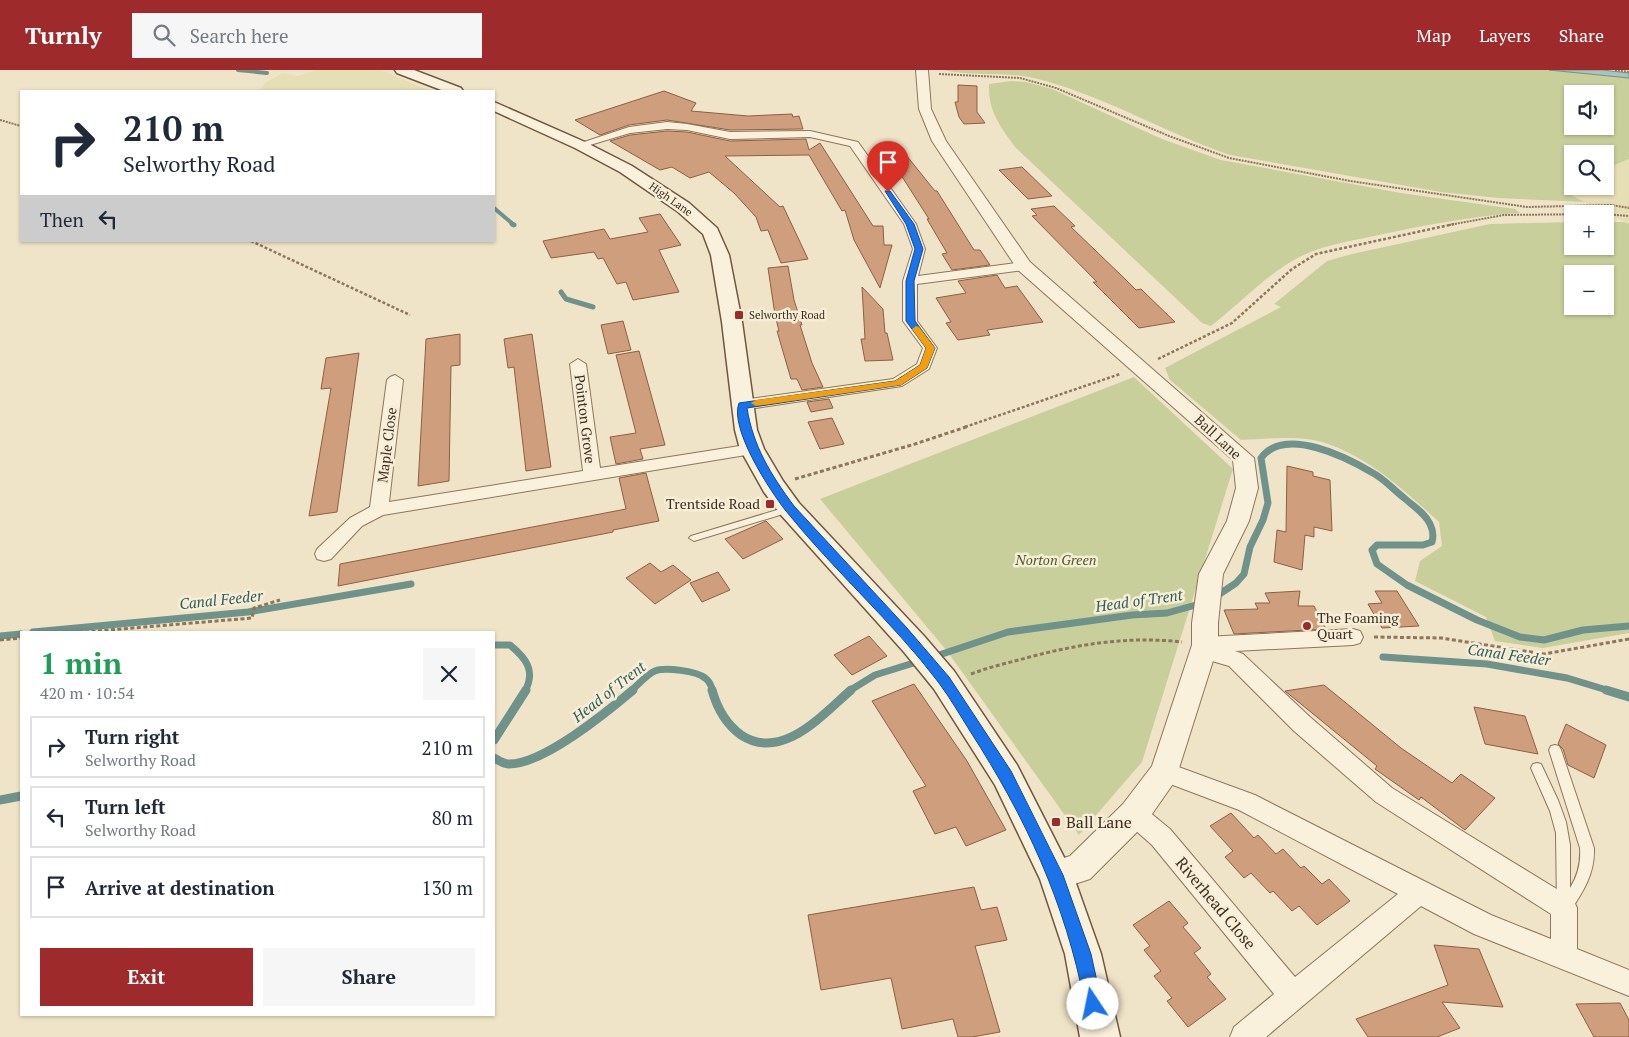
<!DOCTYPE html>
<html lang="en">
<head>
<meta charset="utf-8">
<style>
  :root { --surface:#fff; --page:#f6f6f7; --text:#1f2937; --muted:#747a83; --line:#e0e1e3; --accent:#9e2a2b }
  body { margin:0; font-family:"PT Serif",serif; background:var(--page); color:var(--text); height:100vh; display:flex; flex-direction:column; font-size:19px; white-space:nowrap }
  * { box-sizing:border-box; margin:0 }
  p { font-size:16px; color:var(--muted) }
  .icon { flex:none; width:28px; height:28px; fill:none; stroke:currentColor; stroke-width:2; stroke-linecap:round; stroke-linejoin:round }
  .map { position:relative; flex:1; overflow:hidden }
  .details { position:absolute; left:20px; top:561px; width:475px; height:385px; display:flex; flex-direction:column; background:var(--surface); border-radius:0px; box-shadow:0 1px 4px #0004 }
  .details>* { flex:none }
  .top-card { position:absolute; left:20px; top:20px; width:475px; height:152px; border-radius:0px; box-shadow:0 1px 4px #0004; background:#fff; color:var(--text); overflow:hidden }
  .tools { position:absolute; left:1564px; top:15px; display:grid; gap:10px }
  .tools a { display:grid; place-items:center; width:50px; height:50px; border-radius:0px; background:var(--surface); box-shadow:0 1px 4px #0004; font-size:25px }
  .pin { position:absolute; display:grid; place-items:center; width:42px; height:42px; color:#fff; margin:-51px -21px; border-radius:50% 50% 50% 0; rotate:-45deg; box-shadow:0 0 5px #0007 }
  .pin .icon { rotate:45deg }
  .me { position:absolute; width:55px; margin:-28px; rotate:349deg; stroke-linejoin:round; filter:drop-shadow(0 0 4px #0008) }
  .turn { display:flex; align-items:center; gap:18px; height:105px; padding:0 20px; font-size:22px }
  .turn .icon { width:65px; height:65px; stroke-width:2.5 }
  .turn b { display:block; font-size:35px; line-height:42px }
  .then { display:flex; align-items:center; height:48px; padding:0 20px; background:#0003; gap:10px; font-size:19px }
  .round { display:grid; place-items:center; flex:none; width:52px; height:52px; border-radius:0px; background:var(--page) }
  .head { display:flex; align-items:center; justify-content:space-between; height:85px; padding:0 20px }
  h1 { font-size:30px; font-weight:800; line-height:38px; color:#1e9e55 }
  .primary-button { display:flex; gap:10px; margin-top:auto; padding:10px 20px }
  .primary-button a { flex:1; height:58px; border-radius:0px; background:var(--accent); color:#fff; font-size:20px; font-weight:800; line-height:58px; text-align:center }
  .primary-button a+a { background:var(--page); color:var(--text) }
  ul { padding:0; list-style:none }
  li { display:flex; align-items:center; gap:15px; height:62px; margin:0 10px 8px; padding:0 10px; border:2px solid var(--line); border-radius:0px }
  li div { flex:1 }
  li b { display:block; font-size:19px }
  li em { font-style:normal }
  header { display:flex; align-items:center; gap:30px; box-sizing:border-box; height:70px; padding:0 25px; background:var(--accent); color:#fff }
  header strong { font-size:24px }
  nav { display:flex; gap:28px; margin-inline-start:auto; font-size:18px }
  .search { width:350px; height:45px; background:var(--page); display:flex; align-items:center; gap:12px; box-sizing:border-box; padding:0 18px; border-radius:0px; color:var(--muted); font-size:19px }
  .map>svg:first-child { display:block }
  .farmland { fill:#e6deb5 }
  .green { fill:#c9cf9b; fill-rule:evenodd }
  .water { fill:#a9c4bc; stroke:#6f938a }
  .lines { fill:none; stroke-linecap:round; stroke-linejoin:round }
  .stream-far3 { stroke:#6f938a; stroke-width:4 }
  .stream-far2 { stroke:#6f938a; stroke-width:5 }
  .stream-far1 { stroke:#6f938a; stroke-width:7 }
  .stream { stroke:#6f938a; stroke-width:9 }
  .building { fill:#cf9f7d; stroke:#8d5f41 }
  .service-casing { stroke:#8d765c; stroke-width:2 }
  .minor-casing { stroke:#8d765c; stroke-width:2 }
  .tertiary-casing { stroke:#8d765c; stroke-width:2 }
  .secondary-casing { stroke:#6f573f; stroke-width:3 }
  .path-far2 { stroke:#8d765c; stroke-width:2; stroke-dasharray:2 1; stroke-linecap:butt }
  .path-far1 { stroke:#8d765c; stroke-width:2.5; stroke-dasharray:3 2; stroke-linecap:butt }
  .path { stroke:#8d765c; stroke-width:3; stroke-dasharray:4 2.5; stroke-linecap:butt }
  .service { fill:#faf1dc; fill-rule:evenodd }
  .minor { fill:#faf1dc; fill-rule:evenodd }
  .tertiary { fill:#faf1dc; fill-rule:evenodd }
  .secondary { fill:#faf1dc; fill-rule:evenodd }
  .route { fill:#1a73e8; stroke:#114b97 }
  .slow { fill:#f59e0b }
  .poi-dot { fill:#9e2a2b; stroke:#f7eed8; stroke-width:2 }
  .labels { text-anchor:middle; stroke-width:5; stroke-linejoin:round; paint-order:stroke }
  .far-street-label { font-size:11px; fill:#3d2e20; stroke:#f7eed8 }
  .far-poi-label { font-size:11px; fill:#3d2e20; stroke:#f7eed8; text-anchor:start }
  .street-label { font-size:14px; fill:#3d2e20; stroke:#f7eed8 }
  .poi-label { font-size:14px; fill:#3d2e20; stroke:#f7eed8; text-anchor:end }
  .park-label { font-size:14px; font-style:italic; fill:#4d5a26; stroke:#f7eed8 }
  .water-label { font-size:15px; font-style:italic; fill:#2f5d5a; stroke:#f7eed8 }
  .near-poi-label { font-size:16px; fill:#3d2e20; stroke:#f7eed8; text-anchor:start }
  .near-street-label { font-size:16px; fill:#3d2e20; stroke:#f7eed8 }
</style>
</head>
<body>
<header>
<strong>Turnly</strong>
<div class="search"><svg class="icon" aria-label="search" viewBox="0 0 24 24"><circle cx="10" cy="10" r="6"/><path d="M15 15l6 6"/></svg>Search here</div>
<nav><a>Map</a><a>Layers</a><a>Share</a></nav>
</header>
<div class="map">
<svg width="1629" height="967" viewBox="0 0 1629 967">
  <rect width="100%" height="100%" fill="#f0e4c8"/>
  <path class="farmland" d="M316,0h65l47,20 -169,1 6,-8 18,-10 14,3z
    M1629,89v65l-66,-33 3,-7 6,-2v4h33v-17z"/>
  <path class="green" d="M943,0h606l80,8v81l-24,10v-15h-33v28l-6,2 -3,7 22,11 -87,-4 -57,-6 -211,-37c-65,-22 -125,-59 -192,-76 -31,-8 -63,-2 -95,-9zM1572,24h33v32h-33z
    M1011,11l15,1 26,7 110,50 59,21 180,33 114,16 5,4c-50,3 -98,13 -146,23 -27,6 -56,10 -80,24 -31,18 -55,44 -83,66l-9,-3 -186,-175c-16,-21 -28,-37 -27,-64z
    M1572,152v24h33v-24h19l5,2v409l-86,15 -48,-7 -9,-24 -71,-36 5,-20 22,-15 -3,-24c-34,-31 -71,-66 -117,-80 -25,-7 -55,-3 -81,-2l-71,-60 -5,-12 116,-61 -7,-3 53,-43 25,-7 138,-30zM1572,204h33v32h-33z
    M1134,307l99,92 -91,293 -63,73 -132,-184 -127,-152z"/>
  <path class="water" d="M1549,0h53l27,3v5z"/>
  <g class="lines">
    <path class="stream-far3" d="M238,0l29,3
      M494,138l20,17"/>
    <path class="stream-far2" d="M512,154l2,1
      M561,222l5,7 27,8"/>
    <path class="stream-far1" d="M1215,527l21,-14 8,-9 6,-27 13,-27 5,-17 -7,-45c24,-32 85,-1 112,15 11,6 20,16 30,24 9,8 22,16 27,27 3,6 4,11 2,18l-9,3h-46l-5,5 5,14 30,21 70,35 43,17 24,3 39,-10 46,-4
      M33,562l215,-20 163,-28
      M0,566l21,-2
      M494,575h16c16,13 26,26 15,46
      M933,587l75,-25 124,-17 35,-2 36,-10
      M1383,587l104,7 80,14 43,13
      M631,621c7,-6 16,-17 24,-20 10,-4 42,0 50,7 5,3 6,8 8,13
      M849,621l26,-16 45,-14"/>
    <path class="stream" d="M712,620c5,18 14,34 29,45 41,27 81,-20 110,-45
      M1606,620l23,7
      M494,670l32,-50
      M494,688c4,2 10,6 14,6 34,1 99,-52 125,-74
      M0,730l21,-4"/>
  </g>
  <path class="building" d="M958,15l19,1v26l8,11 -21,1 -5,-7 -4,-15h3z
    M664,21l32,12 -5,8 57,5 44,-2 1,3 6,-1 4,13 -73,1 -63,-10 -38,5 -29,10 -25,-15z
    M667,61l20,1 43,9 76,-2 3,11 11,-7 53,83h10l1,19h8l-12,43 -26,-48 -9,-30 -3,1 -33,-56 -84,1 55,51 3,-1 25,53 -27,4 -13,-33 -7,1 -5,-14 -22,-24 -25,-21 -19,6 -18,-11 -12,3 -50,-29 20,-6z
    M898,75l37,46h2l37,59h6l10,15 -38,5 -10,-16 5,-1 -20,-34h2l-42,-66z
    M1022,97l30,29 -24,3 -29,-29z
    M1054,136l21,20 -4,1 52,50 13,13 5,-1 34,33 -36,6 -46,-46h4l-65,-66 5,-1 -6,-6z
    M660,144l21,31 -22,5 20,42 -46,8 -7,-18 -9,2 -14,-26 -5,1 -4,-7 -43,6 -8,-17 61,-12 6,10 38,-7 -9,-14z
    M788,196l6,34 8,25h-2l12,38 11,24 -21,3 -5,-11h-6l-14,-48h2l-4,-16 -7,-47z
    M997,205l8,13 12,-2 26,36 -56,8 3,5 -32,5 -12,-17 5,-1 -15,-24 30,-5 -8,-12z
    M862,217l21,22 2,24h2l6,27 -28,1 -4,-22h4z
    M623,251l8,29 -23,4 -7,-29z
    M460,264v31l-9,1 -2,115 -31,5 8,-147z
    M532,264l19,133 -25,4 -12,-104 -6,1 -4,-29z
    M639,281l26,94 -25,4 3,10 -27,5 -6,-27 26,-4 -20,-78z
    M359,283l-22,159 -28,4 22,-128 -10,1 5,-31z
    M829,329l4,9 -22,4 -4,-10z
    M832,348l12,26 -24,5 -12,-27z
    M1287,396l26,6v4l17,4 2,51 -18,-4v10l-9,-2 -3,35 -28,-8 3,-32 9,2z
    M646,403l13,48 -46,9v2l-275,54 2,-22 286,-55 -7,-31z
    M766,451l17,18 -40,20 -18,-20z
    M650,493l11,9 12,-7 18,15 -36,24 -29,-26z
    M718,502l12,18 -28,12 -12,-19z
    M1300,521l-2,15h16l12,23 -92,5 -10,-24 34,-1 -3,-6h15l-5,-10z
    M1375,521h22l22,35 -37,2 -14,-24 14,-1z
    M869,566l18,20 -35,19 -18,-20z
    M914,614l53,77 39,69 -40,16 -10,-19 -21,7 -22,-43 13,-5 -54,-85z
    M1324,615l77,63 51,35 9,-9 34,24 -30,32 -44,-33 -2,3 -44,-31 2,-3 -92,-75z
    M1474,637l51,9 13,38 -53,-10z
    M1566,654l40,21 -12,33 -26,-13 -5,-16 -5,-5z
    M1231,743l23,25 4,-3 18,19 7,-5 18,19 3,-2 18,18 7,-5 21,22 -33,24 -18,-19 -7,5 -19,-20 -3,2 -19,-20 -7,5 -19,-21 8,-6 -23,-25z
    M974,817l7,23 16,-3 10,33 -32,6 25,86 -28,5h-14l-5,-18 -51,10 -11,-51 -70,12 -13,-75z
    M1169,831l19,22 -5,4 18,21 -7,5 17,21 -4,3 19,22 -38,28 -21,-26 5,-3 -18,-22 7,-5 -17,-21 6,-4 -17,-21z
    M1434,875l45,4 24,58 -61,-5 18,26 -23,9h-69l-12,-18 92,-34z
    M1620,933l9,17v17h-35l-18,-33z"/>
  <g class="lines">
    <defs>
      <path id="service" d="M790,436l3,1 2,2 -2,2 -99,30 -5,-3 2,-2z
        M1555,675l4,1 2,4 33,98c1,26 -11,44 -25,65l-5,2 -5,-2 -2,-5 -1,-75 -6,-22 -19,-43 2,-4 4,-1 4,1 17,36 8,22 4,23v43c8,-13 11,-25 10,-40l-31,-98 2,-4z"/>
      <path id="minor" d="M667,52l20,2 43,8 80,-1 48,11 58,82 9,25 -7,27 106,-14 7,4 -7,4 -107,14v37l20,27 -8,21 -27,17 -160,24 -6,-2 -2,-3 2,-3 6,-2 151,-21 24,-15 6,-16 -20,-27v-40l10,-32 -9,-25 -54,-78 -40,-9 -80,2 -43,-9 -20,-1 -37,4 -50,15 -5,-3 54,-18z
        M578,289l8,5 14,104 152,-24 6,1 2,4 -2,4 -6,1 -369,61 -21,11 -31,33 -7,2 -7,-2 -2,-5 2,-5 33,-31 20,-11 17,-127 3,-3 5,-2 8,5 -14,122 194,-31 -13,-107z
        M1353,559l7,2 3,6 -3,6 -7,2 -118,6 8,3 67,63 82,71 181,111 4,9v41l52,21v26l-155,-62 -53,-28 -155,131h-36l4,-10 40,-33 -122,-149 -26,-23 -4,-8 4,-8 8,-3 8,3 28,23 125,148 103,-83 -159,-84 -82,-31 -3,-7 3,-7 8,-3 90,33 236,120 60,24v-25l-175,-112 -82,-71 -65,-65 -34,-10 -3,-6 6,-11 7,-2z"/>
      <path id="tertiary" d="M916,0h12l3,39 15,32 84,121 224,196 4,30 -9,33 -26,53 -5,49v22l-43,136 -30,43 -55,55 -34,11 -11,-4 -5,-11 5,-11 25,-8 53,-52 29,-38 40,-121v-22l7,-49 28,-53 9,-33 -3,-28 -215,-190 -86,-129 -13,-32z"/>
      <path id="secondary" d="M395,0h19l47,18 2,3h-19l-47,-18z
        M494,32l91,40 47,24 57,37 28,25 12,27 13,67 15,108 7,19 19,32 16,22 125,133 30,35 63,94 56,110 28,79 19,83h-40l-15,-83 -25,-75 -45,-94 -61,-96 -30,-37 -123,-137 -17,-23 -24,-43 -5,-19 -13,-108 -11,-67 -8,-21 -26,-23 -57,-39 -45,-24 -81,-37z"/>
    </defs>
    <use href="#service" class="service-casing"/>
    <use href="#minor" class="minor-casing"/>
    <use href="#tertiary" class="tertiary-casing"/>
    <use href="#secondary" class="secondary-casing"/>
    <path class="path-far2" d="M1615,0l14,2
      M939,4l81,4 36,10 113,48 60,22 121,23 177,26 84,-2 18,3
      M0,50l21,6
      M1605,144l24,2
      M1449,155l55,-10 96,-1"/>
    <path class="path-far1" d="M251,171l159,74
      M1158,289l74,-36 60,-54 24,-15 138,-30
      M965,357l155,-53"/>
    <path class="path" d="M795,409l120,-35 54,-18
      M85,562l167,-14 2,-10 26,-8
      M1374,567l67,1 103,16 85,-15
      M0,570l21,-2
      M971,604c18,-7 37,-11 55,-16 52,-14 102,-22 156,-16"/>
    <use href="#service" class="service"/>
    <use href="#minor" class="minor"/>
    <use href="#tertiary" class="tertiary"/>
    <use href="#secondary" class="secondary"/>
  </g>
  <path class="route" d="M885,121h5l24,33 9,25 -9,32 1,40 20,27 -8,20 -26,17 -154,23c6,38 24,67 47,98l113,122 42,49 62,94 52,104 28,79 11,50 -3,6 -6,2 -6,-2 -2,-6c-20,-102 -59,-186 -115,-273 -10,-16 -20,-33 -31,-48 -46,-61 -105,-112 -153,-172 -16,-20 -57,-83 -47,-108l156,-22 25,-16 6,-17 -20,-27v-40l9,-32 -9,-25z"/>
  <path class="slow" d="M916,256l3,1 16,21 -8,20 -26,17 -145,21 -5,-3 5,-3 139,-19 25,-16 6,-17 -14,-19z"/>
  <g class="poi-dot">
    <rect x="734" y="240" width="10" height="10" rx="2.5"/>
    <rect x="765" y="429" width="10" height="10" rx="2.5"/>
    <circle cx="1307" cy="556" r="5"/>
    <rect x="1051" y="747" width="10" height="10" rx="2.5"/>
  </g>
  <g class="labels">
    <g class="far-street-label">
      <text transform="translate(671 129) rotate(35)" y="4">High Lane</text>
    </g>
    <g class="far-poi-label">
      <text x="749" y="249">Selworthy Road</text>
    </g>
    <g class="street-label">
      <text transform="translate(585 349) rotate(83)" y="5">Pointon Grove</text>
      <text transform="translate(1218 367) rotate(43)" y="5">Ball Lane</text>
      <text transform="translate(387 375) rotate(-83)" y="5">Maple Close</text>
    </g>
    <g class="poi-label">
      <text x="760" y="439">Trentside Road</text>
      <text x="1317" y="553" text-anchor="start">The Foaming<tspan x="1317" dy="16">Quart</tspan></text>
    </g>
    <g class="park-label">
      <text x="1056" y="495">Norton Green</text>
    </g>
    <g class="water-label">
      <text transform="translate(221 530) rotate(-6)" y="5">Canal Feeder</text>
      <text transform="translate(1139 531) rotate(-8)" y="5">Head of Trent</text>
      <text transform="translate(1509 585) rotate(8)" y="5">Canal Feeder</text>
      <text transform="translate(609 622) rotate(-38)" y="5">Head of Trent</text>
    </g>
    <g class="near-poi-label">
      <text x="1066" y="758">Ball Lane</text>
    </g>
    <g class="near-street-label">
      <text transform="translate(1216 833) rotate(50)" y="6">Riverhead Close</text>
    </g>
  </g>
</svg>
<div class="tools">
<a><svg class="icon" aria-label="sound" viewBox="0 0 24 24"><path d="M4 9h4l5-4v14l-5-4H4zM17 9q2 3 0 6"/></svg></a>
<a><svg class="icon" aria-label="search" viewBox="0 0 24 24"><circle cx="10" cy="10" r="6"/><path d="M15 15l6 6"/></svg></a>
<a>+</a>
<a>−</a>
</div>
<div class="pin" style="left:888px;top:122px;background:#d93025"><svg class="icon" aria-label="arrive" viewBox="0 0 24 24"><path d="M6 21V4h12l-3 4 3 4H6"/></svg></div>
<svg class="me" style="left:1093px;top:934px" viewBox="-20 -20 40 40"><circle r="19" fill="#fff"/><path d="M0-13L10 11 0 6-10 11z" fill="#1a73e8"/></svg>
<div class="top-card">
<div class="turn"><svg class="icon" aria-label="right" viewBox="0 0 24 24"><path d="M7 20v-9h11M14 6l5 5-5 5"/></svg><div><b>210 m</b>Selworthy Road</div></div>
<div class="then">Then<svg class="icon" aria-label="left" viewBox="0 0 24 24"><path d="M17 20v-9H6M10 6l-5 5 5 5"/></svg></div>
</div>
<section class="details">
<div class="head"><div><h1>1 min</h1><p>420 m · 10:54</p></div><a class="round"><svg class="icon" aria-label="close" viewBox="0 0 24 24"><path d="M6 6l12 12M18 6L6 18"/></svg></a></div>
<ul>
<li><svg class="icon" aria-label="right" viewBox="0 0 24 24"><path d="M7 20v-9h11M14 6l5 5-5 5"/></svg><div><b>Turn right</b><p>Selworthy Road</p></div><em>210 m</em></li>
<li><svg class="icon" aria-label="left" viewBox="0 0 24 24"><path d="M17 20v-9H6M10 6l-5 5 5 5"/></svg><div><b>Turn left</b><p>Selworthy Road</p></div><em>80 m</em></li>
<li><svg class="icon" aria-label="arrive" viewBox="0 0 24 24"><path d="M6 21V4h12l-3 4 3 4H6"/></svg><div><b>Arrive at destination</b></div><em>130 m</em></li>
</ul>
<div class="primary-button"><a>Exit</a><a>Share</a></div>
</section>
</div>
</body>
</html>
